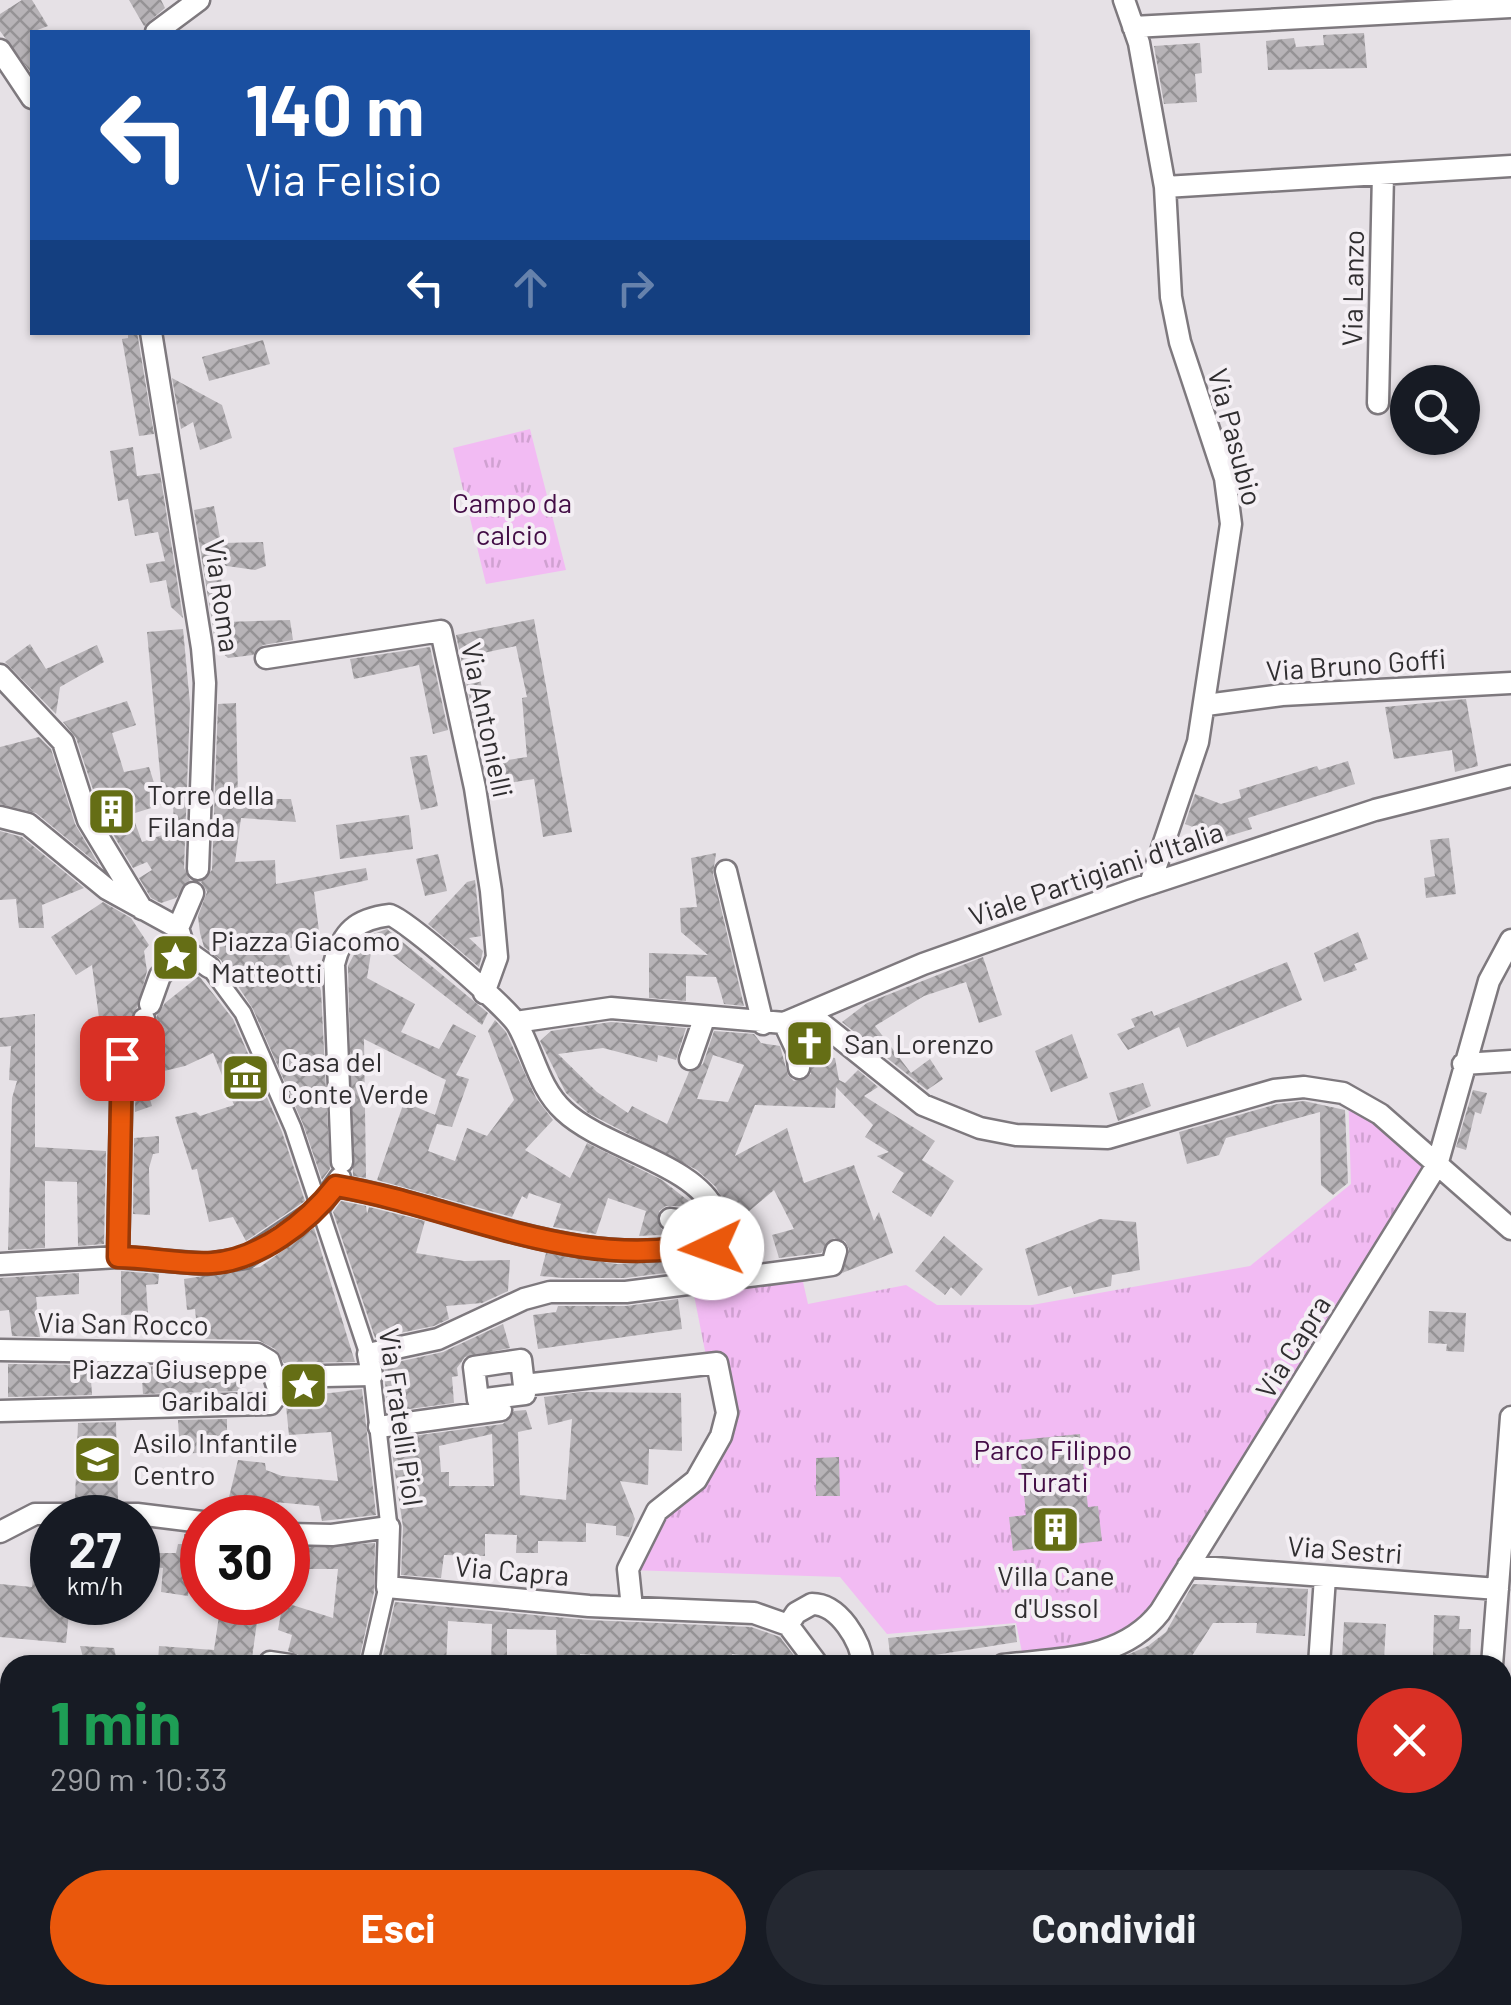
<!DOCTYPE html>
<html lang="it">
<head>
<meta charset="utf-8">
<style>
  :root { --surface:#171b24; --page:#242831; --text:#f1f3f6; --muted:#9ea1a6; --accent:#ea580c }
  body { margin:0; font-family:Barlow,sans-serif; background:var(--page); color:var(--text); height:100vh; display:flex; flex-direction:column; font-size:38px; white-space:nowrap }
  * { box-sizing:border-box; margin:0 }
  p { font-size:32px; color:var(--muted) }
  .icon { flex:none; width:55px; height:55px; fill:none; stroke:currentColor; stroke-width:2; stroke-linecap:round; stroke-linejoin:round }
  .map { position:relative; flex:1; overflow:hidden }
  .details { position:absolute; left:0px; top:1655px; width:1512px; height:350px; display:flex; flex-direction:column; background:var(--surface); border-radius:30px 30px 0 0; box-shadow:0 2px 8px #0004 }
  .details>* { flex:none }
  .guide { position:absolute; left:30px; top:30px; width:1000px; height:305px; border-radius:0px; box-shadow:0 2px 8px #0004; background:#1a4fa0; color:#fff; overflow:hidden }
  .fabs { position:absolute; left:1390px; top:365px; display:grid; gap:20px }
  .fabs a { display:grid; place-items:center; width:90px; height:90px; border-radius:50%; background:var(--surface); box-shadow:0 2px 8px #0004; font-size:50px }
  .speed { position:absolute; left:30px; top:1495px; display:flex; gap:20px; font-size:50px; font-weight:700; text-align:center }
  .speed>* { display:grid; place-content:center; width:130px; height:130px; border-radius:50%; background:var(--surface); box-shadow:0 2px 8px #0004; line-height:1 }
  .speed small { font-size:25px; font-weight:400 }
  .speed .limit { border:15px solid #d22; background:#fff; color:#111 }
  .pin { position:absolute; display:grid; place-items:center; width:85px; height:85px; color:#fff; margin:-42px; border-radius:20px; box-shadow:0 5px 15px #0006 }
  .me { position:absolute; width:110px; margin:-55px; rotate:267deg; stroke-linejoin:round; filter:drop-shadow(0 0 8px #0008) }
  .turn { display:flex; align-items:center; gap:35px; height:210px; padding:0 50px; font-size:45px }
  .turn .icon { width:130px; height:130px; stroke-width:2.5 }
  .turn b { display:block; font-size:70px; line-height:85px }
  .lanes { display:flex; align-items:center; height:95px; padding:0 50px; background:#0003; justify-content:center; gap:50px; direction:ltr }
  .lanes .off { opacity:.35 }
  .round { display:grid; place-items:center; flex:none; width:105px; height:105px; border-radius:52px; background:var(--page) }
  .head { display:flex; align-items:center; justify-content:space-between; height:170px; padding:0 50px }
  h1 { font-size:60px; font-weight:700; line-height:75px; color:#1e9e55 }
  .cta { display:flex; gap:20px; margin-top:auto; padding:20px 50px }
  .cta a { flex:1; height:115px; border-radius:60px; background:var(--accent); color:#fff; font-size:40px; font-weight:700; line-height:115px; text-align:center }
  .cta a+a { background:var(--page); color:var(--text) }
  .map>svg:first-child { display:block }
  .park { fill:url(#park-tufts) }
  .building { fill:url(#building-cross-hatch); fill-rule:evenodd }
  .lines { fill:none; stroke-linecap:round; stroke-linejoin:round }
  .pedestrian-casing { stroke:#7e797e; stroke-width:20 }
  .minor-casing { stroke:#7e797e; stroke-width:25 }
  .secondary-casing { stroke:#7e797e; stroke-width:32 }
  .pedestrian { stroke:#fff; stroke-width:15 }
  .minor { stroke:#fff; stroke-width:20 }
  .secondary { stroke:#fff; stroke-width:28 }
  .route-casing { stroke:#983908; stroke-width:25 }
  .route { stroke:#ea580c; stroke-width:18 }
  .labels { text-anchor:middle; stroke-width:8; stroke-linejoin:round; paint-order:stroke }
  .street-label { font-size:28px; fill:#302e30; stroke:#f4eff4 }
  .park-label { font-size:28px; fill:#430d46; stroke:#f4eff4 }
  .poi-label { font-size:28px; fill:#302e30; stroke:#f4eff4; text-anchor:start }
</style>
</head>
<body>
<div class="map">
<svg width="1511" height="2005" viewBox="0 0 1511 2005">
  <defs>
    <pattern id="park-tufts" width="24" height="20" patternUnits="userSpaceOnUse" patternTransform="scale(2.5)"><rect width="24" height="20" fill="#f2bbf3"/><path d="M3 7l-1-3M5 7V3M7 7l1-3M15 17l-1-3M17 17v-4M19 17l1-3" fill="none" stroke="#d0a1d1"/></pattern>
    <pattern id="building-cross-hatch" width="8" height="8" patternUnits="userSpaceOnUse" patternTransform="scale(2.5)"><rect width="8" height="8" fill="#b7b3b7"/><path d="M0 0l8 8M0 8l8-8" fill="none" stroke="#959295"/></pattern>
  </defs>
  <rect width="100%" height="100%" fill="#e6e1e6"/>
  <path class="park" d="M530,429l36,141 -80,14 -33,-136z
    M1348,1089l81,51 6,24 -278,443 -33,32 -101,18 -7,-34 -129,11 -47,-57 -210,-7 28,-58 64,-75 -30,-152 109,-12 7,31 98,-19 31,20h95l218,-39 101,-82z
    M334,1995h272l-8,10h-254l1,-6z"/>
  <path class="building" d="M22,0h10l16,26 -16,6v42l-32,-43v-17z
    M129,0h32l4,8 -21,18z
    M1364,33l3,35 -99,2 -2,-29 28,-3 2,9 28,-2 -1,-10z
    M1200,43l2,30 -7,1 2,28 -33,2 -10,-58z
    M128,332h9l17,102 -15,2 -17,-97 6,-1z
    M263,340l7,24 -61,17 -7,-24z
    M172,378l50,27 10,33 -32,12 -7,-28 -12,7z
    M133,447l4,29 23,-3 23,145 -12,-11 -5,-27 -16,3 -4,-19 19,-3 -7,-29 -23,4 -7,-37 -10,2 -8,-50z
    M214,506l7,37 42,-1 3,24 -11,4 -35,-5 5,57 65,-2 3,20 -30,5 -10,10 -25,3 -12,-11 -22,-137z
    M534,619l38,213 -29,5 -9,-58 -45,7 -5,-22 43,-7 -5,-59 5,-1 -11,-51 -42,9 16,65 -15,4 -19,-89z
    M183,629l7,75 -6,164 6,12 -14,18 -15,5 -10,-5 -12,-20 13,-8 -5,-8 -14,6 -32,-54 -25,-76 -13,-16 64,-21 9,24 -24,8 12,39 25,-5 6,19 6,-2 -14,-152zM173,801l1,30 -32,11 -10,-28z
    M30,644l16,25 51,-24 7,17 -44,25 -4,27 -51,-52z
    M430,647l18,83 -15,4 -14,-69 -65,14 -4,-20z
    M1466,699l12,67 -23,6 -3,-22 -58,9 -9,-52z
    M236,703l2,96h53l5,23 -55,-4 -6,44 40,-2 1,24 90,-16 2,12 -54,12 6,47 -33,10 12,35 18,-7 4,14 9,178 -8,11 -19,-56 -50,-115 -32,-49 -17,-13 -4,-14 -2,-17 9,-24 -6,-10 11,-12 6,-166z
    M39,737l12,12 24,75 24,41 -63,-52 -36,-9v-57z
    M427,755l11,51 -17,4 -11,-53z
    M1348,761l7,23 -107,34 4,11 -30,9 -37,-14 10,-30 26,10 20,-6 -2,-8 78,-24 2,4z
    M409,815l4,34 -73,10 -4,-34z
    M0,831l22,6 62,51 -42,17 2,23h-25l-3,-29 -16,1z
    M1449,838l7,56 -30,4 -2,-20 11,-2 -5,-36z
    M716,853l-3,21 31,132 -20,-2 -8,-27 -30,-1v25l-37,-3v-45l59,2 -27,-23 -1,-24 17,-1 -6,-49z
    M438,854l9,37 -22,5 -9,-37z
    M475,880l6,56 -12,2 14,13 -4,16 -51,-43 39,-42z
    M103,902l28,16 18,27 -5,6 3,20 -10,37 -23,38 -11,2 -11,-83 -16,10 -25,-38z
    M387,929l101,84 -6,12 -114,-89z
    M1358,932l10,27 -14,5 3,6 -33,12 -10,-29z
    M362,939l11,1 -6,38 48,26 -14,28 38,17 14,-25 23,12 -20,39 13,4 -17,48 -15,-3 -9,27 27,10 12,-33 20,8 27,-36 -26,-69 7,-11 11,12 30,66 17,22 -28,30 45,28 17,-35 75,37 33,26h-29l-7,5 2,18 14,5 -36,2 7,-25 -38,-13 -12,36 -43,-7 8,-23 -32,-11 -2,6 -5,-3 -10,21 -135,-37 27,-78 31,13 11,-35 -82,-41 2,139 -13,-2 -5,-210z
    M983,957l19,58 -23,8 -13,-41 -42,14 -49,30 36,47 19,-14 13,20 -16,11 -85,-68 25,-19z
    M1287,962l15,38 -115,47 -8,-20 -51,23 -11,-16 18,-7 -4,-8 21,-8 2,5z
    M199,976l34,43 49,113 23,69 -59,40 -13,-24 -24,5 -12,-53 -5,1 -17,-53 21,-5 4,4 34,-11 -21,-52 -28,13 -42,10 9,30 -17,6 1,-49 17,-25 4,-23 8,-12z
    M35,1014v133l71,4 -2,93 -26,2 -1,-64 -32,-1v67l-37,2 4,-152 5,-17 -8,-1 2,-34 -11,1v-29z
    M611,1022l75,6 -10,32 -18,-5 -1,7 -54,-14 -45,6 39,38 31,21 4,-7 35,18 22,-52 14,-8 11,-33 40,3 7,9 19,3 8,29 6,6 17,-7v-23l1,4 23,3 4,22 6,3 13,-13 20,17 -14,9 71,45 -13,19 32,21 -23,36 -39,-25 12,-19 -27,-17 12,-4 -24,-15 8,-12 -37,-38 -1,21 -80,-3 -20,51 52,-28 17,55 50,-18 20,56 5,-9 14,41 -51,20 7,-24 -4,-8 -11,-3 -13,15 -42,5 -7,-23 22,-6 -20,-39 -39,33 -19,-36 -19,-17 -109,-57 -22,-20 -26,-52 11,-10zM713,1055l31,10 -16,37 -31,-3z
    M1072,1034l16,44 -37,14 -16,-41z
    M1143,1083l8,23 -33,15 -9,-28z
    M1473,1090l14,3 -6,21 -6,-2 -9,38 -10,-3z
    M1304,1101l41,9 3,73 -15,12 -12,-10 -1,-73 -94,26 -7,17 -32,9 -8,-32 98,-28z
    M159,1136v17l-6,1 -4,14 1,47 -17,-1 1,-76z
    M341,1201l25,5 1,8 2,-7 56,14 -9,32 48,8 46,-1 -2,31 -26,12 -36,3 3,13 -15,7 -59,12 -42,-126z
    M1100,1219l36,3 4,48 -28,5 -1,11 -37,8 -3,-8 -33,10 -13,-47z
    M314,1228l41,134 -71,1 -9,-14 -17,-9 -60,-1 -3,-30 -8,1 -3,-31 76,-12z
    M944,1236l39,33 -22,27 -10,-9 -6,8 -30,-24z
    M546,1253l71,11 82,-6 -2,11 -72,9h-61l-24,-2z
    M121,1271l38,3 -1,10 -12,1 2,29 -27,1z
    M79,1273v21l-43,3 4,40 -28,-1 -3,-26 -9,1v-33z
    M678,1299l4,30 -144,20 -5,-34 23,-3 2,-6h68z
    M1429,1311l37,2 -2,39 -18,-1 1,-7 -19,-1z
    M503,1324l7,24 -45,9 -8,11 1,8 -6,1 2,26 -67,9 -3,-47 59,-13z
    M8,1364l82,1 2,30 -84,2z
    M141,1366l103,2 -1,23 -100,3z
    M362,1389l14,126 -54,6 -3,-15 -45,-4 -2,16h-48l14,-58 27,3 1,7 16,6 56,5 -7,-49 -42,3 -3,-29 5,-8z
    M580,1392l101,1 1,58 -33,-2 -1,36 -28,-4 15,38 -6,18 -13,-2v-9l-30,-3v19l-48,-1v12h-22l1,-18 -32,-1v22l-41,-1 -3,23 -40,-3 2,-48 -13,-88 113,-15 11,-13 12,-1 6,19 -14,3 2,63 46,5 6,-81 -24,6 -4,-28zM492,1434l2,52h-45v-14h-8l-2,-26z
    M227,1419v32l-47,3 -2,-34z
    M116,1422l2,78h-43l3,-77z
    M1080,1434l8,73 10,-1 4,35 -89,10 -4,-34 17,-2 -7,-75z
    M839,1457l1,39h-24v-38z
    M38,1528h14v74h18l-4,41 -66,-6v-53l32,3z
    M184,1534l18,1 -3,43 -9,1 -2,17 -27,-4 2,-24 -9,-1 1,-14h21l2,-9h6z
    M375,1543l-1,49 -16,73h-54l-5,-10 -11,-4 4,-16 -14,-5 5,-28 50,16 5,-49h-50v-21z
    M1193,1584l115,5 -3,47 -49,-3 1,-10h-44l-27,42h-82l44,-19 18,-14z
    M395,1602l193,18 163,7 29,10 21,28h-26l-2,-6 -41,-5 -1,11h-7l-144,-11v11h-23l-1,-35 -49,-1v36h-16l1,-41 -44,-3 -2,44h-65z
    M220,1609l38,6 -7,50 -93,-3 1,-16 55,4z
    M1434,1615l26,1 -1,13h12l-1,33h-24v-6h-13z
    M1344,1622l42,2 -2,36 -42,-2z
    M1015,1625l2,17 -126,20 -3,-24z
    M80,1646l34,2 4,17h-33z"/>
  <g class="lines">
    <defs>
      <path id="pedestrian" d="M209,967l34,46 50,115 75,226
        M372,1375l17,152
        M369,1665l18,-78"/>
      <path id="minor" d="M1124,0l15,43 26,144 6,110 9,45 45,136 6,46 -33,218 -48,142
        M1133,27l378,-20
        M156,32l43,-32
        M0,50l32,48
        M1165,187l346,-21
        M151,332l51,316 3,35 -7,186
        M1378,403l5,-229
        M266,658l175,-27 34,157 16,103 6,66 -13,36
        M0,675l63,67 25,78 54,89
        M1206,705l76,-10 229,-12
        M0,817l28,7 79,65 71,39
        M726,871l37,153
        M193,893l-15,35 7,22 24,17
        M150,1004l10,-28 25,-26
        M811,1015l112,90 57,23 36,7 92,3 166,-48 30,-3 39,6 37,21 131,115
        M516,1022l95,-14 173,15 139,-59 209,-74 243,-80 136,-34
        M784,1023l13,28 2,17
        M690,1059l14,-40
        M1463,1064l48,-3
        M342,1162l-8,-198c8,-32 22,-45 56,-49 18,6 116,92 127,109 17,29 21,63 47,87 39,37 131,53 151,100 7,16 -5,50 -5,68
        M336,1186c126,21 248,90 377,55
        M670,1219l46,7
        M118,1257l4,-199 18,-24 4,-15
        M0,1264l118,-7 89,7 38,-6 73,-49 22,-31
        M0,1350l257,4 12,7 10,31 -9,12 -270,7
        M521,1360l4,34 -47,6 -4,-33z
        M277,1377l95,-2 -4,-21 70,-15 86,-40 26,-7h76l179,-23 27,-4 4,-14
        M524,1385l193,-22 10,50 -6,23 -25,44 -39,31 -29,58 4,39
        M379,1427l122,-17
        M0,1532l35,-18h102l65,8
        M288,1534l44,1 57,-8 -2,60 202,19 165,7 34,12
        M1188,1566l310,23
        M270,1662l20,3
        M818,1665l-30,-40 8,-12 16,-9c27,0 49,37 51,61
        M1003,1665c57,-7 119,-4 157,-53l277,-447 52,-184 22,-41
        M1319,1665l6,-88
        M1492,1665l19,-248
        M1502,1930l9,-2
        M627,1995l2,10
        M1122,1995l2,10
        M281,2005l2,-10
        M659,2005l34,-10
        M826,2005v-10
        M1256,2005l34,-10
        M1460,2005l1,-10"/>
      <path id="secondary" d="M1502,1962l9,-2
        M1361,2005l34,-10"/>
    </defs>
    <use href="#pedestrian" class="pedestrian-casing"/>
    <use href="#minor" class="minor-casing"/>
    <use href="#secondary" class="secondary-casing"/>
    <use href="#pedestrian" class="pedestrian"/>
    <use href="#minor" class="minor"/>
    <use href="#secondary" class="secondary"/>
  </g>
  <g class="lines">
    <defs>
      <path id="route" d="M122,1058l-4,199c31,0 64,8 94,6 47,-3 96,-41 124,-77 126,22 248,90 378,55l-2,7"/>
    </defs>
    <use href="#route" class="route-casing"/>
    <use href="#route" class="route"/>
  </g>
  <defs>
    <symbol id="building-square" viewBox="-11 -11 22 22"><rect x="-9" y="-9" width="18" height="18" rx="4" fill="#656e15" stroke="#f4eff4"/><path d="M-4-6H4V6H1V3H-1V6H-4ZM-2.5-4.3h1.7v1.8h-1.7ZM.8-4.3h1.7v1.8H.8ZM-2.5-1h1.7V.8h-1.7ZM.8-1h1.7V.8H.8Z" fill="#fff"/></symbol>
    <symbol id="sight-square" viewBox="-11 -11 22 22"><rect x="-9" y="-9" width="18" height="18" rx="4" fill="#656e15" stroke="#f4eff4"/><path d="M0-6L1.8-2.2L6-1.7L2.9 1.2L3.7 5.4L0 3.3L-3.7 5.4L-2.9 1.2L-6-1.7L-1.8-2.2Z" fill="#fff"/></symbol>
    <symbol id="church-square" viewBox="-11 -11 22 22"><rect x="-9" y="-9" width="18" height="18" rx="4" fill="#656e15" stroke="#f4eff4"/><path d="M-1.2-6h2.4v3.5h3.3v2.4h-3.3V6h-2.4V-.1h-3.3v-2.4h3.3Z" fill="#fff"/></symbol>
    <symbol id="museum-square" viewBox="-11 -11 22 22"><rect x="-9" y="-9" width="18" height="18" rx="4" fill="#656e15" stroke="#f4eff4"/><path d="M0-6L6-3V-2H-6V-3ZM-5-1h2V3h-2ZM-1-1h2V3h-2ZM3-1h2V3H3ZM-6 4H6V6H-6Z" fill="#fff"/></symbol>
    <symbol id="school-square" viewBox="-11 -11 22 22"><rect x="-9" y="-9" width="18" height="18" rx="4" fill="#656e15" stroke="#f4eff4"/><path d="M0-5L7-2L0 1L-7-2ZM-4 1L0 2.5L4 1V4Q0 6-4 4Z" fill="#fff"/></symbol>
  </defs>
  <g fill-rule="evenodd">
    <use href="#building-square" x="84" y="784" width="55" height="55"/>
    <use href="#sight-square" x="148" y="930" width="55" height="55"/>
    <use href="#church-square" x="782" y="1016" width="55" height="55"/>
    <use href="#museum-square" x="218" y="1050" width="55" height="55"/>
    <use href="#sight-square" x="276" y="1358" width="55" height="55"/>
    <use href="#school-square" x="70" y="1432" width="55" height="55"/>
    <use href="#building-square" x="1028" y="1502" width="55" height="55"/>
  </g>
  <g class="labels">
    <g class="street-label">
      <text transform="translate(1353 288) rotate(-89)" y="10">Via Lanzo</text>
      <text transform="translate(1235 437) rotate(75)" y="10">Via Pasubio</text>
      <text transform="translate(222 596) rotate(82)" y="10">Via Roma</text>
      <text transform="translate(1356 665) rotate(-4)" y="10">Via Bruno Goffi</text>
      <text transform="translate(487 720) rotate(78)" y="10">Via Antonielli</text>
      <text transform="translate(1096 874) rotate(-19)" y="10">Viale Partigiani d'Italia</text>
      <text transform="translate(123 1324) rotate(1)" y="10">Via San Rocco</text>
      <text transform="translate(1293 1347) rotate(-58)" y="10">Via Capra</text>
      <text transform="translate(401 1417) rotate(82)" y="10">Via Fratelli Piol</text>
      <text transform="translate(1345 1550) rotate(4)" y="10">Via Sestri</text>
      <text transform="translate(512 1571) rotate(5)" y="10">Via Capra</text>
    </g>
    <g class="park-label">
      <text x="512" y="513">Campo da<tspan x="512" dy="32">calcio</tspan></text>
      <text x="1053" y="1460">Parco Filippo<tspan x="1053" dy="32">Turati</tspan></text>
    </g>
    <g class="poi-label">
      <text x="147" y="805">Torre della<tspan x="147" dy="32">Filanda</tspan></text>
      <text x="211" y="951">Piazza Giacomo<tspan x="211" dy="32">Matteotti</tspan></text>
      <text x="844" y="1054">San Lorenzo</text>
      <text x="281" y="1072">Casa del<tspan x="281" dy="32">Conte Verde</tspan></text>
      <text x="268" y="1379" text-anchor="end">Piazza Giuseppe<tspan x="268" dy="32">Garibaldi</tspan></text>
      <text x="133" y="1453">Asilo Infantile<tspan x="133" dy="32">Centro</tspan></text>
      <text x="1056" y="1586" text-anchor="middle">Villa Cane<tspan x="1056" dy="32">d'Ussol</tspan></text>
    </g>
  </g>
</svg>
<div class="fabs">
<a><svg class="icon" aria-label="search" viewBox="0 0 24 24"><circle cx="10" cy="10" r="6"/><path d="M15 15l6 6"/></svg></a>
</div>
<div class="speed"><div>27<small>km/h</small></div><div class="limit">30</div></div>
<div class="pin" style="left:122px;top:1058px;background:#d93025"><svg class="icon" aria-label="arrive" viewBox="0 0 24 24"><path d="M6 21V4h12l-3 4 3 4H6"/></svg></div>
<svg class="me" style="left:712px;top:1248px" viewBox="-20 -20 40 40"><circle r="19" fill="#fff"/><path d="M0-13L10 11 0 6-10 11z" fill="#ea580c"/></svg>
<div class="guide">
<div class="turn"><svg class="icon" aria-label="left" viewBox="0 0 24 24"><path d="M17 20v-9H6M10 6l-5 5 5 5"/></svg><div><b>140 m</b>Via Felisio</div></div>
<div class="lanes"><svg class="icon" aria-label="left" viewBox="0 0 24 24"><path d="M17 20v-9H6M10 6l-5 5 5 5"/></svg><svg class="icon off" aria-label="ahead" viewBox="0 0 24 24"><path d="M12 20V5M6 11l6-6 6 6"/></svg><svg class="icon off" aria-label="right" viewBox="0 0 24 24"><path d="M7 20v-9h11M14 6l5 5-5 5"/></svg></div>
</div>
<section class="details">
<div class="head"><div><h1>1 min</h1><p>290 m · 10:33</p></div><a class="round" style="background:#d93025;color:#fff"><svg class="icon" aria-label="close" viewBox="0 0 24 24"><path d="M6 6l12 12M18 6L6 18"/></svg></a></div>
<div class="cta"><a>Esci</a><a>Condividi</a></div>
</section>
</div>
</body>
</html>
